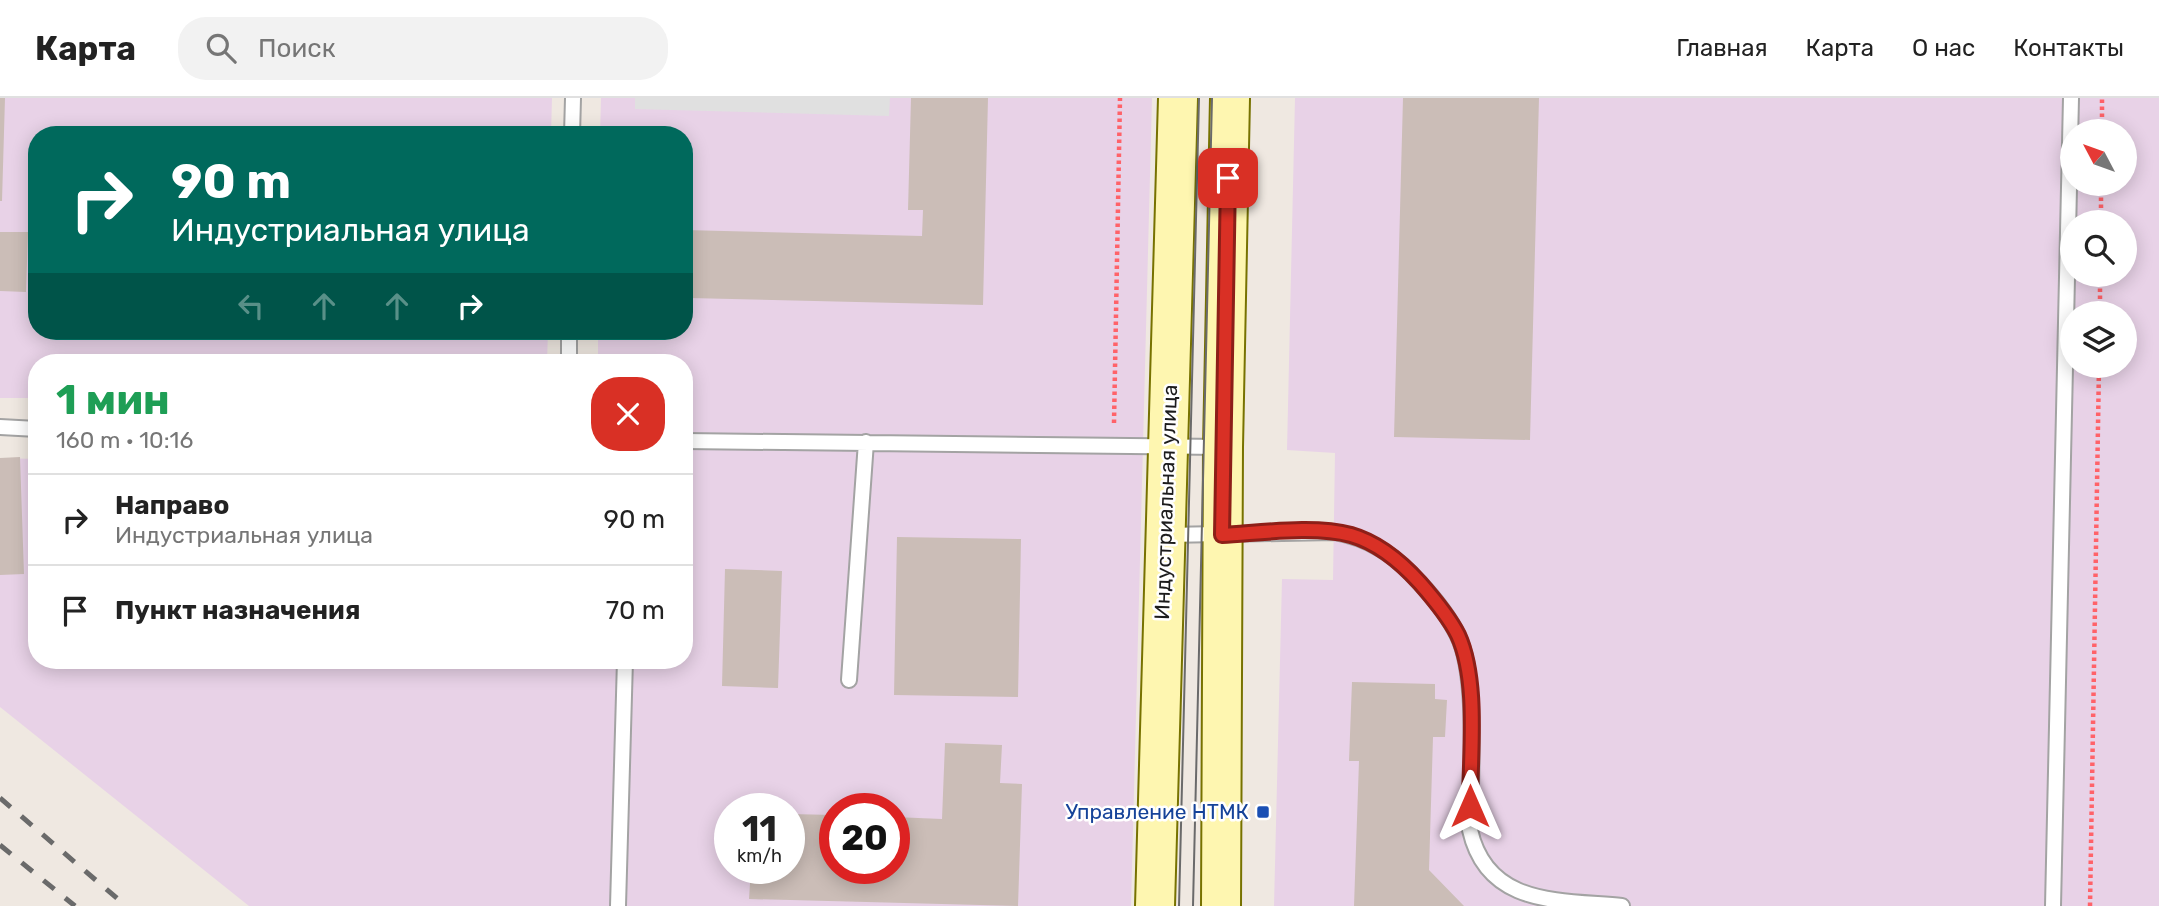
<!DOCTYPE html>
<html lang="ru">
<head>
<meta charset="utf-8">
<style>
  :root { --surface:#fff; --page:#f2f2f2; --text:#222; --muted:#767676; --line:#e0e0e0 }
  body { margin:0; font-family:Rubik,sans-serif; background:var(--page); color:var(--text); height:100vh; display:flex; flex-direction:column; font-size:26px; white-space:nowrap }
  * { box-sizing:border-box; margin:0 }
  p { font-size:23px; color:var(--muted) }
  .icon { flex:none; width:38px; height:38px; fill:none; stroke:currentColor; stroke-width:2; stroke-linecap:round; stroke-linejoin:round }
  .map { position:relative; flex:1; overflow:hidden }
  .sheet { position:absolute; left:28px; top:256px; width:665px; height:315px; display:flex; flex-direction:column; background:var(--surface); border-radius:28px; box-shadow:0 4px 18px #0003 }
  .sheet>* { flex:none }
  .top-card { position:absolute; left:28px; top:28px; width:665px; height:214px; border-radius:28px; box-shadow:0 4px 18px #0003; background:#00695c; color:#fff; overflow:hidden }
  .needle { width:46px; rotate:311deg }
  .tools { position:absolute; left:2060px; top:21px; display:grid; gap:14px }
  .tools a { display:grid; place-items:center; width:77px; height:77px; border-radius:50%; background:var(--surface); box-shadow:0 4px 18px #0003; font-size:35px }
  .speed { position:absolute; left:714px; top:695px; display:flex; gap:14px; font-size:35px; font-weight:700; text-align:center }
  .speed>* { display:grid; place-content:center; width:91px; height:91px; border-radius:50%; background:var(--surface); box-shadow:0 4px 18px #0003; line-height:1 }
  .speed small { font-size:18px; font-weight:400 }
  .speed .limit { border:10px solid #d22; background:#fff; color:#111 }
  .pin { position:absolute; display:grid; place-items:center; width:60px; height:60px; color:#fff; margin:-30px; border-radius:14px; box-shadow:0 4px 10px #0006 }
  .me { position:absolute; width:77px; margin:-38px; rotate:0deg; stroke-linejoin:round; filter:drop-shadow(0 0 5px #0008) }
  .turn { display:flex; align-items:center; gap:24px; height:147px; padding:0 28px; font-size:32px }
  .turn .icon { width:91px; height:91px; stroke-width:2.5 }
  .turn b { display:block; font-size:49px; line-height:60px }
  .lanes { display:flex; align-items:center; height:66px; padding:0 28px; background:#0003; justify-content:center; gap:35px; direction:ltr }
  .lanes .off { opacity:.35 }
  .round { display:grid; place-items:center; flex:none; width:74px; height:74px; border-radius:28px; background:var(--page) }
  .overview { display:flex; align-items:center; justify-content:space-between; height:119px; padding:0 28px }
  h1 { font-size:42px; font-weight:700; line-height:52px; color:#1e9e55 }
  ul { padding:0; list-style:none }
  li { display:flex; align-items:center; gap:21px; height:91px; padding:0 28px; border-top:2px solid var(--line) }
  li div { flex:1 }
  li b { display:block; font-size:26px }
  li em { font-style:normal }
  header { display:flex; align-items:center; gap:42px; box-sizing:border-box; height:98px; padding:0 35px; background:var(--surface); border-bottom:2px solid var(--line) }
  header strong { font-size:33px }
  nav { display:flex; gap:38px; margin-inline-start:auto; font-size:24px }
  .search { width:490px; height:63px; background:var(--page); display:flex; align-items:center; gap:18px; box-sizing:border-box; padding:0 24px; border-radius:28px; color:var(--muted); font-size:26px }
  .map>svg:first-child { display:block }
  .industrial { fill:#e8d2e7; fill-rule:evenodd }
  .parking { fill:#e0e0e0 }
  .building { fill:#cbbdb7 }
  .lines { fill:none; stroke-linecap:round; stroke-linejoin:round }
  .lane-casing { stroke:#a3a3a3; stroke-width:18 }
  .secondary-casing { stroke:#777200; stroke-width:42 }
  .path { stroke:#ff6269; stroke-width:4.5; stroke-dasharray:3.5 3.5; stroke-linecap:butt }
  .lane { stroke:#fff; stroke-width:14 }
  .secondary { stroke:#fef6b0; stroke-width:38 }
  .tram { stroke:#6a6a6a; stroke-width:2 }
  .rail { stroke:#6a6a6a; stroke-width:5; stroke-dasharray:14 14; stroke-linecap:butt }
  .route-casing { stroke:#8d1f18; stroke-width:18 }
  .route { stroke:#d93025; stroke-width:12 }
  .transit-dot { fill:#1a4fb4; stroke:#fff; stroke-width:2.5 }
  .labels { text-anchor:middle; stroke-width:5; stroke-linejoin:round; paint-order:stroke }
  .street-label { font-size:21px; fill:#1c1c1c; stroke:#fff }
  .transit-label { font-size:21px; fill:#164399; stroke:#fff; text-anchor:end }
</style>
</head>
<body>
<header>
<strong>Карта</strong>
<div class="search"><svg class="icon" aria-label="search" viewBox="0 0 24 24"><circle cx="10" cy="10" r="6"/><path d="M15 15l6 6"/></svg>Поиск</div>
<nav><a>Главная</a><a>Карта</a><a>О нас</a><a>Контакты</a></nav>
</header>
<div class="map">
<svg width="2159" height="808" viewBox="0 0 2159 808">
  <rect width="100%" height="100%" fill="#efe8e1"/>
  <path class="industrial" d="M0,0h552l-1,37h-514v196h511l-1,31h-510v36h-37z
    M601,0h551l-21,808h-882l-249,-199v-249l37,1v201h647v-298h-86v-31h86v-196h-84zM730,710h59v60h-59zM835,710h59v60h-59z
    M1295,0h864v808h-885l8,-327 51,1 2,-127 -48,-3zM2072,33h52v53h-52zM2072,124h52v53h-52zM2072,215h52v53h-52z"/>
  <path class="parking" d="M635,0h255l-1,18 -254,-7z"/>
  <path class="building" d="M0,0h5l-3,103h-2z
    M911,0h77l-5,207 -294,-7 -1,22h-4v-90l238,6 1,-26h-15z
    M1403,0h136l-9,342 -136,-3z
    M0,134h28l-2,60 -26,-1z
    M20,359l4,117 -24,1v-117z
    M897,439l124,2 -3,158 -124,-2z
    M725,471l57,2 -4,117 -56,-2z
    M265,562h127v5l-127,1z
    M1352,584l83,2v15l12,1 -2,37h-12l-4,133 35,36h-110l5,-145h-10z
    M945,645l57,2 -2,38 22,1 -4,122 -269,-7 2,-31h38v-54l46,1v53h59v-51l48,2z"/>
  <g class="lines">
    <defs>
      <path id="lane" d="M572,37l1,-37
        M569,264v-31
        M0,329l37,2
        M684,343l537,6
        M1167,437l167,-3c35,6 61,23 85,50 14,15 29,33 38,52 22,41 13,147 13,196 17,76 88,70 152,76
        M849,582l17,-238
        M618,808l7,-246
        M2053,808l18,-808"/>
      <path id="secondary" d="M1155,808l23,-808
        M1221,808l2,-459 7,-349"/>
    </defs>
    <use href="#lane" class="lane-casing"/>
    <use href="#secondary" class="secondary-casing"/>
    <path class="path" d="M2102,33v-33
      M2101,124v-38
      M2100,215v-38
      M1114,325l6,-325
      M2090,808l9,-540"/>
    <use href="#lane" class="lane"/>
    <use href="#secondary" class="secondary"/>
    <path class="tram" d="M1179,808l20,-808
      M1193,808l19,-808"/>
    <path class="rail" d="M0,700l126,108
      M0,747l75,61"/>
  </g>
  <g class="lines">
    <defs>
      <path id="route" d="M1228,80l-6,357c38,-2 92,-10 129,0 28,8 50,27 69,48 14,16 29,34 38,52 21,46 12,120 12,171"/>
    </defs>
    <use href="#route" class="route-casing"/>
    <use href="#route" class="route"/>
  </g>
  <rect class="transit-dot" x="1256" y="707" width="14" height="14" rx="3.5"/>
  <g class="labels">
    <g class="street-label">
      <text transform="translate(1166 404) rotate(-88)" y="7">Индустриальная улица</text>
    </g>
    <g class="transit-label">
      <text x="1249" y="721">Управление НТМК</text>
    </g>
  </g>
</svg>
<div class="tools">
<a><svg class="needle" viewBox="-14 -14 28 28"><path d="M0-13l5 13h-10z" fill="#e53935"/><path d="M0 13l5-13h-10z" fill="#767676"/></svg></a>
<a><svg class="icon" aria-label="search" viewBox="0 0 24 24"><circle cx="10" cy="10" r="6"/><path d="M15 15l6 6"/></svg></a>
<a><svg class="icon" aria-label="layers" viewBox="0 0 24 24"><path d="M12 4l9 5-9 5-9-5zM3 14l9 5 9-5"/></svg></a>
</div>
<div class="speed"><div>11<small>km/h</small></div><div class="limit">20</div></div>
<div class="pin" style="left:1228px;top:80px;background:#d93025"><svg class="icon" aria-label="arrive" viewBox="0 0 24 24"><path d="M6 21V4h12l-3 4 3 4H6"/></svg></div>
<svg class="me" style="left:1470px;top:708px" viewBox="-20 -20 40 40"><path d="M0-17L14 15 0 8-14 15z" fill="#d93025" stroke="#fff" stroke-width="4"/></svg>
<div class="top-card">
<div class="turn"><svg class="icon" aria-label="right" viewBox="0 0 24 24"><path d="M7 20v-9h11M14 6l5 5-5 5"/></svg><div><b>90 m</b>Индустриальная улица</div></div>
<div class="lanes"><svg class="icon off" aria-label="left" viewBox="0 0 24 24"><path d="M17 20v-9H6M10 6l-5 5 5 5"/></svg><svg class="icon off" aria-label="ahead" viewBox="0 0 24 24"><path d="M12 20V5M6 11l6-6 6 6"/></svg><svg class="icon off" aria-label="ahead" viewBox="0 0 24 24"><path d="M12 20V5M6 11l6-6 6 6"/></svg><svg class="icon" aria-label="right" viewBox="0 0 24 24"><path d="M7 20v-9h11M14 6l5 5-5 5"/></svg></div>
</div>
<section class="sheet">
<div class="overview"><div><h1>1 мин</h1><p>160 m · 10:16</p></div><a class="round" style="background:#d93025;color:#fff"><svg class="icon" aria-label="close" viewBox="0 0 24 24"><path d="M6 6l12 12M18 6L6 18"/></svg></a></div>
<ul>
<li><svg class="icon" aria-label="right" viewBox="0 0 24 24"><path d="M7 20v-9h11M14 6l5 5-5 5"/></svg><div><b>Направо</b><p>Индустриальная улица</p></div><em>90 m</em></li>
<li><svg class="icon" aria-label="arrive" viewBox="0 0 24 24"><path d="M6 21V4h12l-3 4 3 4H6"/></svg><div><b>Пункт назначения</b></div><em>70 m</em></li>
</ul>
</section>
</div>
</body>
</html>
